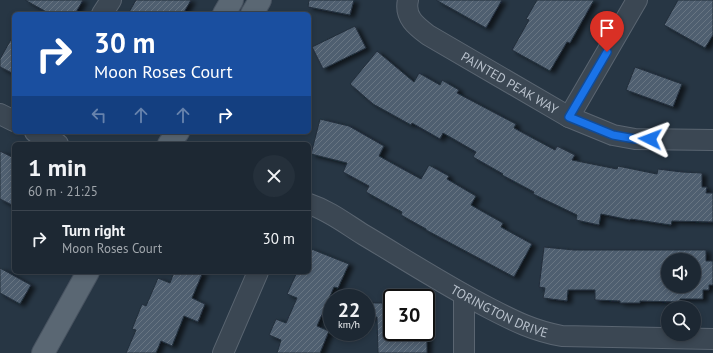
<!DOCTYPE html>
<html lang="en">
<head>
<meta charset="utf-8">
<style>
  :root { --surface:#1d2833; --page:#25303b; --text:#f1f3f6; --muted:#a0a6ac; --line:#3b444e }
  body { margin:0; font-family:"PT Sans",sans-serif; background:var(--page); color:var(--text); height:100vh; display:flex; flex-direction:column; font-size:15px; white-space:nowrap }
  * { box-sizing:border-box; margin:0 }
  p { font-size:13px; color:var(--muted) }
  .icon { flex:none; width:22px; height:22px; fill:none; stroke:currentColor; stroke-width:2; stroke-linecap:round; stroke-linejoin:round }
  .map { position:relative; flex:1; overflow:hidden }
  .side { position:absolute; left:12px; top:142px; width:299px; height:132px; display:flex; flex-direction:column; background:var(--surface); border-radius:6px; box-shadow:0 2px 6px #0003,0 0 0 1px var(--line) }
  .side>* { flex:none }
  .guide { position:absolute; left:12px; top:12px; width:299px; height:122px; border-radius:6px; box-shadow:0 2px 6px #0003,0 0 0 1px var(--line); background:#1a4fa0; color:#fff; overflow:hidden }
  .controls { position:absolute; left:661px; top:253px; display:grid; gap:8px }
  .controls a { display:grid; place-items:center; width:40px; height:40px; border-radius:50%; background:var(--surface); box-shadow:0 2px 6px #0003,0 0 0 1px var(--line); font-size:20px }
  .speed { position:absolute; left:323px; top:289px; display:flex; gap:8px; font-size:20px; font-weight:700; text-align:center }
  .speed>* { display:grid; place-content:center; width:52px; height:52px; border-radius:50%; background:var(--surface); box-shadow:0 2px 6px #0003,0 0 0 1px var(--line); line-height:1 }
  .speed small { font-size:10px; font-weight:400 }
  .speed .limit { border:2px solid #111; border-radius:6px; background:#fff; color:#111 }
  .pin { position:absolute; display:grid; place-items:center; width:34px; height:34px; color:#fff; margin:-41px -17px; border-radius:50% 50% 50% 0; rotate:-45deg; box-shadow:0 0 4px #0007 }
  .pin .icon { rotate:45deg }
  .me { position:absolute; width:44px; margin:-22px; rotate:273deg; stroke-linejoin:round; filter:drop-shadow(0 0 3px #0008) }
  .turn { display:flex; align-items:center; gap:14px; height:84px; padding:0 16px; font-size:18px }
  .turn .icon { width:52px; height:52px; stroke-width:2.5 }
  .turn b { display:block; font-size:28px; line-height:34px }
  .lanes { display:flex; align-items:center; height:38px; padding:0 16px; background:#0003; justify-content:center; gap:20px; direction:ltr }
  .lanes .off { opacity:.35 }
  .round { display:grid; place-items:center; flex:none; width:42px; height:42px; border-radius:21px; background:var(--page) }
  .head { display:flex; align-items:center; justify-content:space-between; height:68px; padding:0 16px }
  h1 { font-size:24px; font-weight:800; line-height:30px }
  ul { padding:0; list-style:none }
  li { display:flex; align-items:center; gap:12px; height:56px; padding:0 16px; border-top:1px solid var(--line) }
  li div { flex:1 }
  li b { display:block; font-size:15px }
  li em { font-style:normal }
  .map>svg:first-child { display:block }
  .building { fill:url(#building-hatch); stroke:#222e3b; fill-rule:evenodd; filter:url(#shadow) }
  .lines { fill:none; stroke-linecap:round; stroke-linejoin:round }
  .minor-casing { stroke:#5a6571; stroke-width:22 }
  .major-casing { stroke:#485360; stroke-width:24 }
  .minor { stroke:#3b4753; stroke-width:20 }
  .major { stroke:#5a6773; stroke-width:22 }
  .route-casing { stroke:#114b97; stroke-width:10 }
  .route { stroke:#1a73e8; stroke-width:7 }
  .labels { text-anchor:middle; stroke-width:3; stroke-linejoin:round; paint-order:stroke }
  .street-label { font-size:13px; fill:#b9c2cd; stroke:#202c39 }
</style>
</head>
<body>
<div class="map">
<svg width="713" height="353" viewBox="0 0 713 353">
  <defs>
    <pattern id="building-hatch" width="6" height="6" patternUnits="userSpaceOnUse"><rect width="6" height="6" fill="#505f6f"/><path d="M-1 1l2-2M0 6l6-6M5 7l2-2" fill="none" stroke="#677482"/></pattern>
    <filter id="shadow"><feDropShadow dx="4.5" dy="2.5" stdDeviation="2" flood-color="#0009"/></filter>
  </defs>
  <rect width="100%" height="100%" fill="#273644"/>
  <path class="building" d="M25,0h58l-8,14h-25z
    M136,0h55l-8,14h-55z
    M309,0h45l-4,15 -42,-8z
    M436,0h66l-16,28z
    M537,0h57l-24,43 -3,-1 -17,29 -38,-21 17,-30 -3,-1z
    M678,0h35v35l-8,13 -41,-23z
    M355,26l11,22 -43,21 -11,-22z
    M14,34v40l-14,-7v-8z
    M377,51l37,31 5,-9 21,12 2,-5 17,10 -2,3 59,31 -2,4 41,22 2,-4 18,9 -3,5 45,9 1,-3 39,8 1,-5 24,3 20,1v14h5l-1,6h7v29l-41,-1 -1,4 -40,-6 -1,1 -29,-6 -2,11 -23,-5 1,-5 -44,-21 1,-2 -32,-17 1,-1 -30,-17 3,-5 -33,-19 -3,6 -28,-16 -1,2 -38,-21 -23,-20z
    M635,67l47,17 -9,23 -47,-17z
    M320,119l29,7 35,20 -5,10 42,23 8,-14 20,11 -2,3 29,17 -5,9 32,18 -2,4 31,17 -18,33 -88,-47v-1l-25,-14 1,-3 -36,-20 3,-6 -26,-14 4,-9 -36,-9z
    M0,151l14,7v48l-14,-7z
    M544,247l30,3h132v11h7v24h-4v5h-6v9h-23v3l-40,-1v2h-20v-2l-25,-1v-10h-27l-1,11 -24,-3 2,-10 -6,-1zM668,260h26v26h-26z
    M309,248l40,16 -11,24 -4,-1 -17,39 12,5 -9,22h-43l4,-13 -12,-5 7,-16 10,4 11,-25 -10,-4 10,-22h12z
    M0,268l31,17 -11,19 -20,-11z
    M174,272h29l-11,26 13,6 -7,18 -14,-6 -12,30 -11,-5 -5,12h-30l10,-23 -4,-1 10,-25 4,2 12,-28 12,5z
    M366,303h26v29h35v21h-49l-1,-36 -11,1z"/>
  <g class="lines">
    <defs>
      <g id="minor">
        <path id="s1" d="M408,0c-4,17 8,26 20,35l141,82 44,18 22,4 78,1"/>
        <path d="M102,14l9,-14"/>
        <path d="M0,114l14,7"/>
        <path d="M569,117l68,-117"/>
        <path d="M35,132l23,12"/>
        <path id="s2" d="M309,204c21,7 37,20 55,31 42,25 82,51 125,73 25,13 45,23 73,28l151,3"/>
        <path d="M464,295v58"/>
        <path d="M223,353l35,-81"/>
      </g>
      <path id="major" d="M224,14l8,-14
        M252,14l8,-14
        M169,144l9,-12
        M43,353l45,-81"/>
    </defs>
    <use href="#minor" class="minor-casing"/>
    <use href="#major" class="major-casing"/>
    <use href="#minor" class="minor"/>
    <use href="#major" class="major"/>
  </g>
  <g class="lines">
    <defs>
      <path id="route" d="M607,52l-38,65 44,18 22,4h15"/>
    </defs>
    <use href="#route" class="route-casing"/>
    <use href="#route" class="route"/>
  </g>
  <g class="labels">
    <g class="street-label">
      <text dy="5" stroke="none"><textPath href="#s1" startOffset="138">PAINTED PEAK WAY</textPath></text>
      <text dy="5" stroke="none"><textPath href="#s2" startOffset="219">TORINGTON DRIVE</textPath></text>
    </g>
  </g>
</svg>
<div class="controls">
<a><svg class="icon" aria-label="sound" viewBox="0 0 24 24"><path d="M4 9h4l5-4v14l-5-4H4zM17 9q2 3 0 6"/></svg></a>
<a><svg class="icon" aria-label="search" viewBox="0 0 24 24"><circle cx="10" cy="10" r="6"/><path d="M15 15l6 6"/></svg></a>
</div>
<div class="speed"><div>22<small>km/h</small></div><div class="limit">30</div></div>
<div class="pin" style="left:607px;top:52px;background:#d93025"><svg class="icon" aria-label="arrive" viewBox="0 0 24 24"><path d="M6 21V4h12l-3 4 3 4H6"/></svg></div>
<svg class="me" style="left:650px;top:139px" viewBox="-20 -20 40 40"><path d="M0-17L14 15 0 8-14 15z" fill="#1a73e8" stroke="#fff" stroke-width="4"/></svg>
<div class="guide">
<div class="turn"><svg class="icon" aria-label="right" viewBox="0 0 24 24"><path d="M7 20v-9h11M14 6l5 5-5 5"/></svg><div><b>30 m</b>Moon Roses Court</div></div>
<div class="lanes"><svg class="icon off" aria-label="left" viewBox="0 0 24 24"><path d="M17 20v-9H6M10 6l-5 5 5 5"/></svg><svg class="icon off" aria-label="ahead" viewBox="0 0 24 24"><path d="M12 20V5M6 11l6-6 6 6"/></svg><svg class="icon off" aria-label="ahead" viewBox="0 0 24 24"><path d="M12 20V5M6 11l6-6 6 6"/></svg><svg class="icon" aria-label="right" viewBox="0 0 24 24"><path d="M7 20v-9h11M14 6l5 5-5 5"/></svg></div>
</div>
<section class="side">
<div class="head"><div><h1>1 min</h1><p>60 m · 21:25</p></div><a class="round"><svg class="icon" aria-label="close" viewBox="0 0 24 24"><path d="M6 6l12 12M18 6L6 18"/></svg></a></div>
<ul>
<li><svg class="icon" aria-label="right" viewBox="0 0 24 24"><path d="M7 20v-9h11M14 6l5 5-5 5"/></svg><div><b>Turn right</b><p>Moon Roses Court</p></div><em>30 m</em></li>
</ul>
</section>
</div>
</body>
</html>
